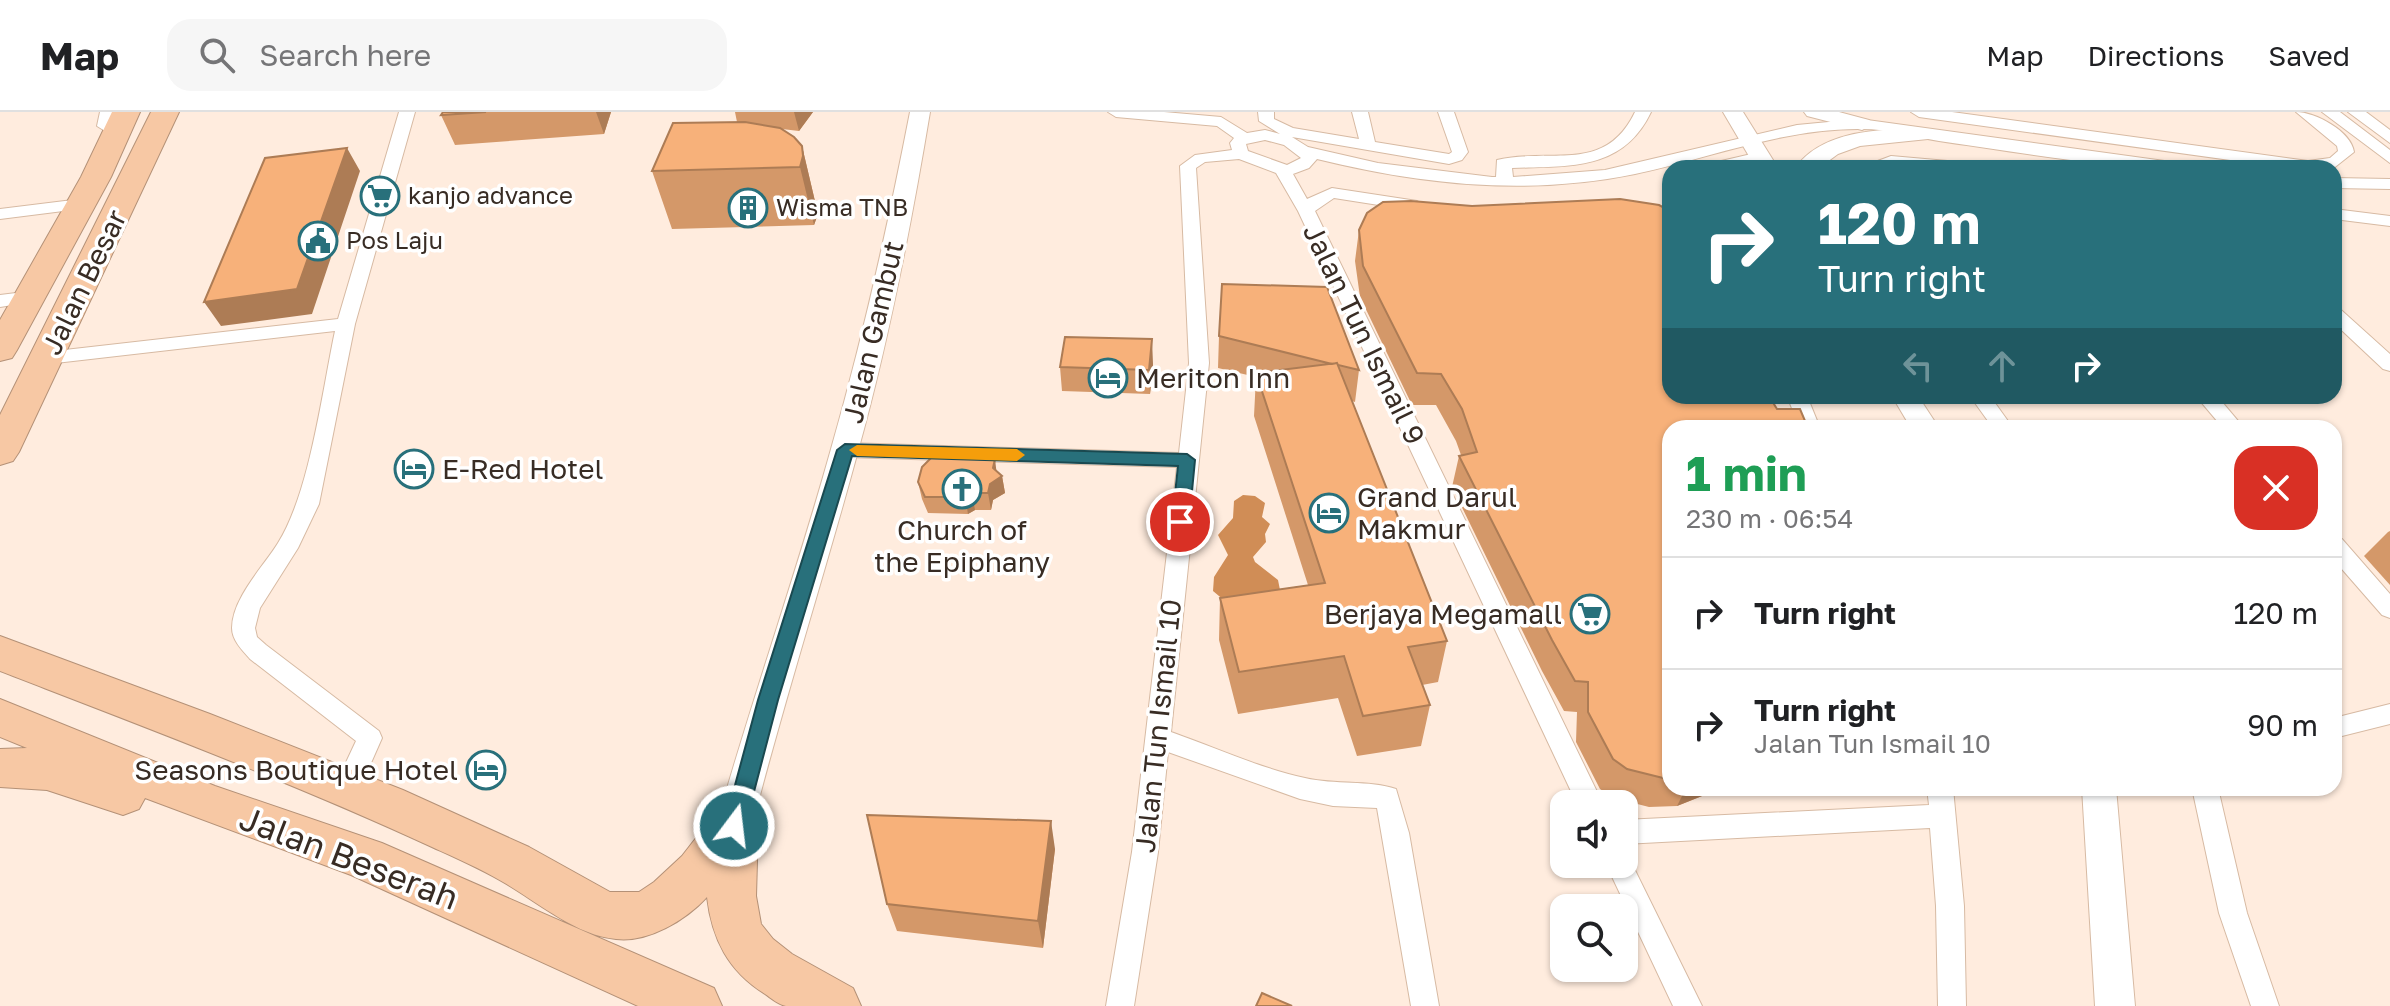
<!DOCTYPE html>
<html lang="en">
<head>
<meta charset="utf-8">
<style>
  :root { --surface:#fff; --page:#f6f6f6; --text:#202124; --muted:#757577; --line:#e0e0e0 }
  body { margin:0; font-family:"Golos Text",sans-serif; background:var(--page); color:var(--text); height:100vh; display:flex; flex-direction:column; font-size:30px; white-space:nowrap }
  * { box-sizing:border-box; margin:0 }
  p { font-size:26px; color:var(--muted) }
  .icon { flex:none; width:44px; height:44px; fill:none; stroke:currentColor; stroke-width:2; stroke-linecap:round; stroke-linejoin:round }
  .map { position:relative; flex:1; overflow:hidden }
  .side { position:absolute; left:1662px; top:308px; width:680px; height:376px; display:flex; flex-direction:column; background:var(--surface); border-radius:24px; box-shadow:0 2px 6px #0004 }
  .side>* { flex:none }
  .top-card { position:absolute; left:1662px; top:48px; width:680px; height:244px; border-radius:24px; box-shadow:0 2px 6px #0004; background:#28707b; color:#fff; overflow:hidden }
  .fabs { position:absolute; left:1550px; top:678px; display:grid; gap:16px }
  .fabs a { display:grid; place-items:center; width:88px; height:88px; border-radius:16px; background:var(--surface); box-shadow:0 2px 6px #0004; font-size:40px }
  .pin { position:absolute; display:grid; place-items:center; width:68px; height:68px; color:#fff; margin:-34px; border:4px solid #fff; border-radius:50%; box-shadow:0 2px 8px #0007 }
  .me { position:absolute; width:88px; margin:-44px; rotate:15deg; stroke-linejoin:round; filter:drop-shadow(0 0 6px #0008) }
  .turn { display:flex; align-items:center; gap:28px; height:168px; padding:0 24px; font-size:36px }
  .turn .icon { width:104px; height:104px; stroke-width:2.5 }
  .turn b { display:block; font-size:56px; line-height:68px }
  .lanes { display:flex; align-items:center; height:76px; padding:0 24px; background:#0003; justify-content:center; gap:40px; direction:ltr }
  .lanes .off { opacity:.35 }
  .round { display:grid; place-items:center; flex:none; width:84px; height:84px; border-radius:24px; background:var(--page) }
  .overview { display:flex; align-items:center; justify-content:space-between; height:136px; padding:0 24px }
  h1 { font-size:48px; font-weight:700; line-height:60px; color:#1e9e55 }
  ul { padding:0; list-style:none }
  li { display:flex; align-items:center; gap:24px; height:112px; padding:0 24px; border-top:2px solid var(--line) }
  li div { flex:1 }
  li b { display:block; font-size:30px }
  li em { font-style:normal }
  header { display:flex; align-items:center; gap:48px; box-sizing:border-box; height:112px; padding:0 40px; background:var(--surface); border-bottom:2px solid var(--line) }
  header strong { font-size:38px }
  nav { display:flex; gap:44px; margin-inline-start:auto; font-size:28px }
  .search { width:560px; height:72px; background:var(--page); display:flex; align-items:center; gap:20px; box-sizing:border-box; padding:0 28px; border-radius:24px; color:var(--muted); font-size:30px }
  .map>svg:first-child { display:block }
  .water { fill:#d08d56 }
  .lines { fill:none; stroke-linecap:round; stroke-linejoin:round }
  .street-casing { stroke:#d7baa3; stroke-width:2 }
  .secondary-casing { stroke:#d7baa3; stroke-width:2 }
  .highway-casing { stroke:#b49177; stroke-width:2 }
  .street { fill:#fff; fill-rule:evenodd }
  .secondary { fill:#fff; fill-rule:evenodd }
  .highway { fill:#f7c8a4; fill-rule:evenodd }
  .wall { fill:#d49869 }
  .shaded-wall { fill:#ad7c55 }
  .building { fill:#f7b17a; stroke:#ad7c55; stroke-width:2 }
  .route { fill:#28707b; stroke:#1a4950; stroke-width:2 }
  .slow { fill:#f59e0b }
  .labels { text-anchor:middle; stroke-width:7; stroke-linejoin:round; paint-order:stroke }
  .far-poi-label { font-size:24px; fill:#382c24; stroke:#fff; text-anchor:start }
  .street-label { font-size:28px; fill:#382c24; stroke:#fff }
  .poi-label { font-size:28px; fill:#382c24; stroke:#fff; text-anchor:start }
  .near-street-label { font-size:34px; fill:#382c24; stroke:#fff }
</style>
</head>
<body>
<header>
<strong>Map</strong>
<div class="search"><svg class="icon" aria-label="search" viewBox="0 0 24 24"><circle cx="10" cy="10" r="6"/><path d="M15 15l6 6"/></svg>Search here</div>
<nav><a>Map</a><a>Directions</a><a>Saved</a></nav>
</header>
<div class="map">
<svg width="2390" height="894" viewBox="0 0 2390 894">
  <rect width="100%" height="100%" fill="#ffecde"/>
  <path class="water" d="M1243,383l12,1 10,7 -3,14 8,7 -5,10 1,8 -13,15 2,5 23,18 3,15 -56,6 -12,-10 1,-14 14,-22 -10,-20 15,-17 1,-17z"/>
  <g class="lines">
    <defs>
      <path id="street" d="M100,0h16l-6,17 -5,2 -8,-5z
        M399,0h16l-60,212 -36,180 -21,44 -38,60 -5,20 2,9 9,8 113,86 3,7 -22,50 -4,8 -9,3 -9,-3 -4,-8 22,-47 -106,-82c-8,-9 -18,-19 -18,-31 0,-30 32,-62 46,-85 32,-51 44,-151 57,-212l-288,33 -9,-6 9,-6 291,-33z
        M1108,0h56l57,5 26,16 18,-3 15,4 -21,-13 -1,-9h16v7l19,9 66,11 -7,-27h16l7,30 74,12 3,-2 -14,-40h16l14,40 -6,8 -13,4 -157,-27 16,10 70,16 114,14h4l1,-17c53,-13 108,15 138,-48h16c-28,59 -82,54 -139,56l1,9 92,-7 192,-45 63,-6 319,44 8,5c-83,0 -165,-15 -248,-27 -25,-4 -51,-12 -77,-12 -78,-1 -152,29 -227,45 -106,22 -213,11 -318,-15l-8,9 -16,6 14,25 25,-11 85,13 8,5 -8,5 -83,-13 -19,13 288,593h-26l-279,-593 -22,-38 -37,-14 -34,3 -9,6 13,195 -38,369c43,15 88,36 134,46 29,7 65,2 91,11l13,44 30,173h-28l-34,-198 -44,-2 -33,-7 -132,-47 -10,100 -24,154h-28l26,-154 45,-385 -332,-10 -10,-7 10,-7 334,10 10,-90 -9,-197 15,-11 37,-5 -2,-7 4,-5 -17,-12 -101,-9zM1265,28l19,5 17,13 -14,7 -39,-14 -2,-7z
        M1911,0h41l356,49 22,-3 8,-7 -1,-5 -41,-34c19,0 55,19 58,40l-19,15 -47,1 -369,-51z
        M2322,0h18l50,38v13z
        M2348,0h18l24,18v13z
        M1760,40l8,5 -2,3 -34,8h-30l2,-3z
        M1891,44l79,7 8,5h-119z
        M2334,66l56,1v10l-56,-1z
        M81,87l6,1 2,4 -2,4 -87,11v-10z
        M2334,97l56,7v10l-56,-7z
        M32,179l6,2 3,4 -3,4 -38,6v-12z
        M2334,195l6,2 50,45v17l-7,-2 -49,-46z
        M1787,284h20l13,32h-20z
        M1970,284h20l23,32h-20z
        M2196,284h21l27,32h-21z
        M2334,425l8,2 48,55v24l-8,-3 -48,-55z
        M2390,592v20l-56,14v-20z
        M1927,676h26l11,118 2,100h-28l-2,-100 -6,-78 -306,16v-24l305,-15z
        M2192,676h26l29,125 32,93h-28l-32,-93z
        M1624,742l4,2 74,150h-29l-67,-142h18z"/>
      <path id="secondary" d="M910,0h20c-19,114 -41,228 -72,339 -34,126 -74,249 -106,375l-5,11 -13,5 -13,-5 -5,-11c36,-127 80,-251 115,-377 32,-111 57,-224 79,-337z
        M1723,0h20l35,56h-22z
        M1804,0h35l30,8 4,4 -11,6 -55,-14z
        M1920,16l11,6 -3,5 -68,7 -22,8 -19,14h-24c28,-38 82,-38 125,-40z
        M1892,284h26l21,32h-28z
        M2082,676h34l19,218h-40z"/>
      <path id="highway" d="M112,0h28l-29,65 -94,173 -5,8 -12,3v-41l81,-143z
        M151,0h28l-160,340 -6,9 -13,4v-50z
        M0,524l210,78 193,76 126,57 81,45h29l15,-10 28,-26 35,-45 17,-6 17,6 7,15 -2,70 5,28 12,15 19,15 61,34 8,18c-24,0 -51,0 -75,0 -7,-1 -15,-8 -21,-12 -37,-23 -53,-55 -58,-97 -21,23 -59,46 -91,42 -41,-4 -78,-37 -113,-57 -22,-13 -47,-24 -71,-35 -141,-65 -287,-120 -432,-176z
        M0,587l215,87 167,57 332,145 8,18h-84l-287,-131 -206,-77 -6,11 -16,6 -76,-25 -47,-3v-38l27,-1 -27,-11z"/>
    </defs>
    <use href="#street" class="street-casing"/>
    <use href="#secondary" class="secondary-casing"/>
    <use href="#highway" class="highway-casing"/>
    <use href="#street" class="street"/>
    <use href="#secondary" class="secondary"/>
    <use href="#highway" class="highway"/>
  </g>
  <path class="wall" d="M443,0h168l-7,22 -149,11 -14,-30z
    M735,0h78l-14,19 -17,-2 20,17 16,68 -4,11 -142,4 -20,-58 85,-49z
    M1359,118l311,198v360h45l-8,6 -30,12 -28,1 -35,-9 -14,-9 -24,-47 1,-30 -13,-1 -22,-40 -90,-184 7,-31 2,-1 -5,-14 -20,-36h-24l-52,-108 -5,-36z
    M1219,224l140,34 -4,32 -3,-1 95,240 -9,41 -16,3 8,20 -9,41 -64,10 -19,-58 -100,16 -19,-74 1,-42 88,-13 -54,-169 2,-39 -38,-9z
    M1153,252l-3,30 -88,-3 -2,-24z
    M996,359l6,5 3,17 -12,7 -2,10h-16l-7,4 -40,-1 -6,-14 -4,-17z
    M2390,419v54l-26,-29 24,-24z
    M1882,676h28l-2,3z
    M1055,737l-12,99 -146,-17 -10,-27z"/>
  <path class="shaded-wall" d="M596,0h15l-7,22z
    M794,0h19l-14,19z
    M802,34l16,68 -4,11 -14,-58z
    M347,36l13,23 -48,143 -91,12 -17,-24z
    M1152,227l1,25 -3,30 -1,-24z
    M995,347l2,17h5l3,17 -12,7 -2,10 -3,-17z
    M972,381l3,17 -7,4 -3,-17z
    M1686,676h29l-8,6 -30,12z
    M1051,709l4,28 -12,99 -5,-27z"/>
  <path class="building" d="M443,0h43l-45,3z
    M745,10l35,6 14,9 8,9 1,10 -3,11 -148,4 21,-48z
    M347,36l-50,141 -93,13 61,-144z
    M1620,87l39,6 11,6v185h99l8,13h23l8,19h-138v350h-7l-36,-9 -14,-10 -25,-47v-30l-13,-1 -23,-41 -93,-184 18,-4 -15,-43 -21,-35 -24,-1 -54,-107 -4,-36 8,-17 16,-11 28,-1 61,5z
    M1222,172l105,3 32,83 -21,-5 -1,-2 -5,1 -113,-28z
    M1065,225l87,2 -3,31 -89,-3z
    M1337,251l110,278 -39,6 22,58 -67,11 -19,-60 -105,16 -19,-74 105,-15 -69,-210z
    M935,342h38l7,5h15l-2,9 9,8 -12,8 -2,9h-16l-7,4h-40l-7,-15 4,-15z
    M867,703l184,6 -13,100 -151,-17z
    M1262,881l30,13h-36z"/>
  <path class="route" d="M845,332l342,10 8,6 -6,62 -9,6 -8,-6 6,-56 -326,-10 -74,244 -33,126 -3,7 -8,3 -7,-3 -3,-7 34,-126 79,-250z"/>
  <path class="slow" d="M857,333l160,4 8,6 -8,6 -160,-5 -8,-6z"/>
  <defs>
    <symbol id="supermarket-ring" viewBox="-11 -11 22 22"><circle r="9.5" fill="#fff" stroke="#28707b" stroke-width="1.5"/><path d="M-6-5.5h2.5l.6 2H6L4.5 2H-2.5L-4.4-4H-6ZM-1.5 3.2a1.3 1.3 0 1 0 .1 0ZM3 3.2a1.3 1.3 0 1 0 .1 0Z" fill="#28707b"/></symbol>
    <symbol id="building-ring" viewBox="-11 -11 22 22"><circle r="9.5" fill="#fff" stroke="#28707b" stroke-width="1.5"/><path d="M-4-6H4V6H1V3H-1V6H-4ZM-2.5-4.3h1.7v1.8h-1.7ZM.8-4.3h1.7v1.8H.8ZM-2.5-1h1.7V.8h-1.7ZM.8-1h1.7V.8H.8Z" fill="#28707b"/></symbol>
    <symbol id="civic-ring" viewBox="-11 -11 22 22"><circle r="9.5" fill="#fff" stroke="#28707b" stroke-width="1.5"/><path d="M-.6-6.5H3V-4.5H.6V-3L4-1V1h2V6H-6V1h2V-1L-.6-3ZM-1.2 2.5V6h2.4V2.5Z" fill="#28707b"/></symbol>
    <symbol id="hotel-ring" viewBox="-11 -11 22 22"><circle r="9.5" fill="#fff" stroke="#28707b" stroke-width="1.5"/><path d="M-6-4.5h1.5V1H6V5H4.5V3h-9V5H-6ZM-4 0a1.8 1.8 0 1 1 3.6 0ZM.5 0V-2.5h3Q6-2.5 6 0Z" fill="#28707b"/></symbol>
    <symbol id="church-ring" viewBox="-11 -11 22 22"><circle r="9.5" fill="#fff" stroke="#28707b" stroke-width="1.5"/><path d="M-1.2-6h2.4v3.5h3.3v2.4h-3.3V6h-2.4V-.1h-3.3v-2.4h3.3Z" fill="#28707b"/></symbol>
  </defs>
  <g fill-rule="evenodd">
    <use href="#supermarket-ring" x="358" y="62" width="44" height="44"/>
    <use href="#building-ring" x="726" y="74" width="44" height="44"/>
    <use href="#civic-ring" x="296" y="107" width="44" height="44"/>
    <use href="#hotel-ring" x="1086" y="244" width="44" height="44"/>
    <use href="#hotel-ring" x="392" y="335" width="44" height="44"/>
    <use href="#church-ring" x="940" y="355" width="44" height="44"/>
    <use href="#hotel-ring" x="1307" y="379" width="44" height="44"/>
    <use href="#supermarket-ring" x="1568" y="480" width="44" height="44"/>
    <use href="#hotel-ring" x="464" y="636" width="44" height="44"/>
  </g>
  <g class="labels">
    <g class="far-poi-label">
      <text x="408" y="92">kanjo advance</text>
      <text x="776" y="104">Wisma TNB</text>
      <text x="346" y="137">Pos Laju</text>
    </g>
    <g class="street-label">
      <text transform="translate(84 170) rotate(-64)" y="10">Jalan Besar</text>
      <text transform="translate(873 220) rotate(-77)" y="10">Jalan Gambut</text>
      <text transform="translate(1364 222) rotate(64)" y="10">Jalan Tun Ismail 9</text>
      <text transform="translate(1158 614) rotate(-84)" y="10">Jalan Tun Ismail 10</text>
    </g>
    <g class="poi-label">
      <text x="1136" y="276">Meriton Inn</text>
      <text x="442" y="367">E-Red Hotel</text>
      <text x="1357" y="395">Grand Darul<tspan x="1357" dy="32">Makmur</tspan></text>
      <text x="962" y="428" text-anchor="middle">Church of<tspan x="962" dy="32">the Epiphany</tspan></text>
      <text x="1562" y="512" text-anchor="end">Berjaya Megamall</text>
      <text x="458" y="668" text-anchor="end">Seasons Boutique Hotel</text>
    </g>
    <g class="near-street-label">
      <text transform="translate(349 746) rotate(21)" y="12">Jalan Beserah</text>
    </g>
  </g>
</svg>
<div class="fabs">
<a><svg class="icon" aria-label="sound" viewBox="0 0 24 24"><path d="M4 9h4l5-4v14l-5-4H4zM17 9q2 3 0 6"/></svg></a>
<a><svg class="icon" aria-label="search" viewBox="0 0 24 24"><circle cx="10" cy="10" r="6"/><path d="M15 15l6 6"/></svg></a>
</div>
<div class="pin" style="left:1180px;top:410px;background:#d93025"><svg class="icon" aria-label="arrive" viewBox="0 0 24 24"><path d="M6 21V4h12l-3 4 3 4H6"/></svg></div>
<svg class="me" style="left:734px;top:714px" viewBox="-20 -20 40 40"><circle r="17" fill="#28707b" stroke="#fff" stroke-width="3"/><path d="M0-11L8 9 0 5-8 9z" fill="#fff"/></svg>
<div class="top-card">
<div class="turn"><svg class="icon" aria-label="right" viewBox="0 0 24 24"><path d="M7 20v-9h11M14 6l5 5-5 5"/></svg><div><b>120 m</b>Turn right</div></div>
<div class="lanes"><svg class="icon off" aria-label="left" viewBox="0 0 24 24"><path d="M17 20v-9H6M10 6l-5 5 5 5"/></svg><svg class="icon off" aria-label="ahead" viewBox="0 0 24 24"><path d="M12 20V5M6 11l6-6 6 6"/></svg><svg class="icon" aria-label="right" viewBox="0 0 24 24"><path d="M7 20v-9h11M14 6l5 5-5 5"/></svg></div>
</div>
<section class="side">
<div class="overview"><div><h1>1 min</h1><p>230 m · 06:54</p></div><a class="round" style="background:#d93025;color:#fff"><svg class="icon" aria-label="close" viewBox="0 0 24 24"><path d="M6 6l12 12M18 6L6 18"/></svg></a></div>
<ul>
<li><svg class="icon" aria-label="right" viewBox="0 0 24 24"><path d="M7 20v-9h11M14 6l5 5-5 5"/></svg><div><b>Turn right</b></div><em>120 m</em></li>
<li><svg class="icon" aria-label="right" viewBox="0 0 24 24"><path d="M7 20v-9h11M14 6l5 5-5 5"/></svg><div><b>Turn right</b><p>Jalan Tun Ismail 10</p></div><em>90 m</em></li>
</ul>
</section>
</div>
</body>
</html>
